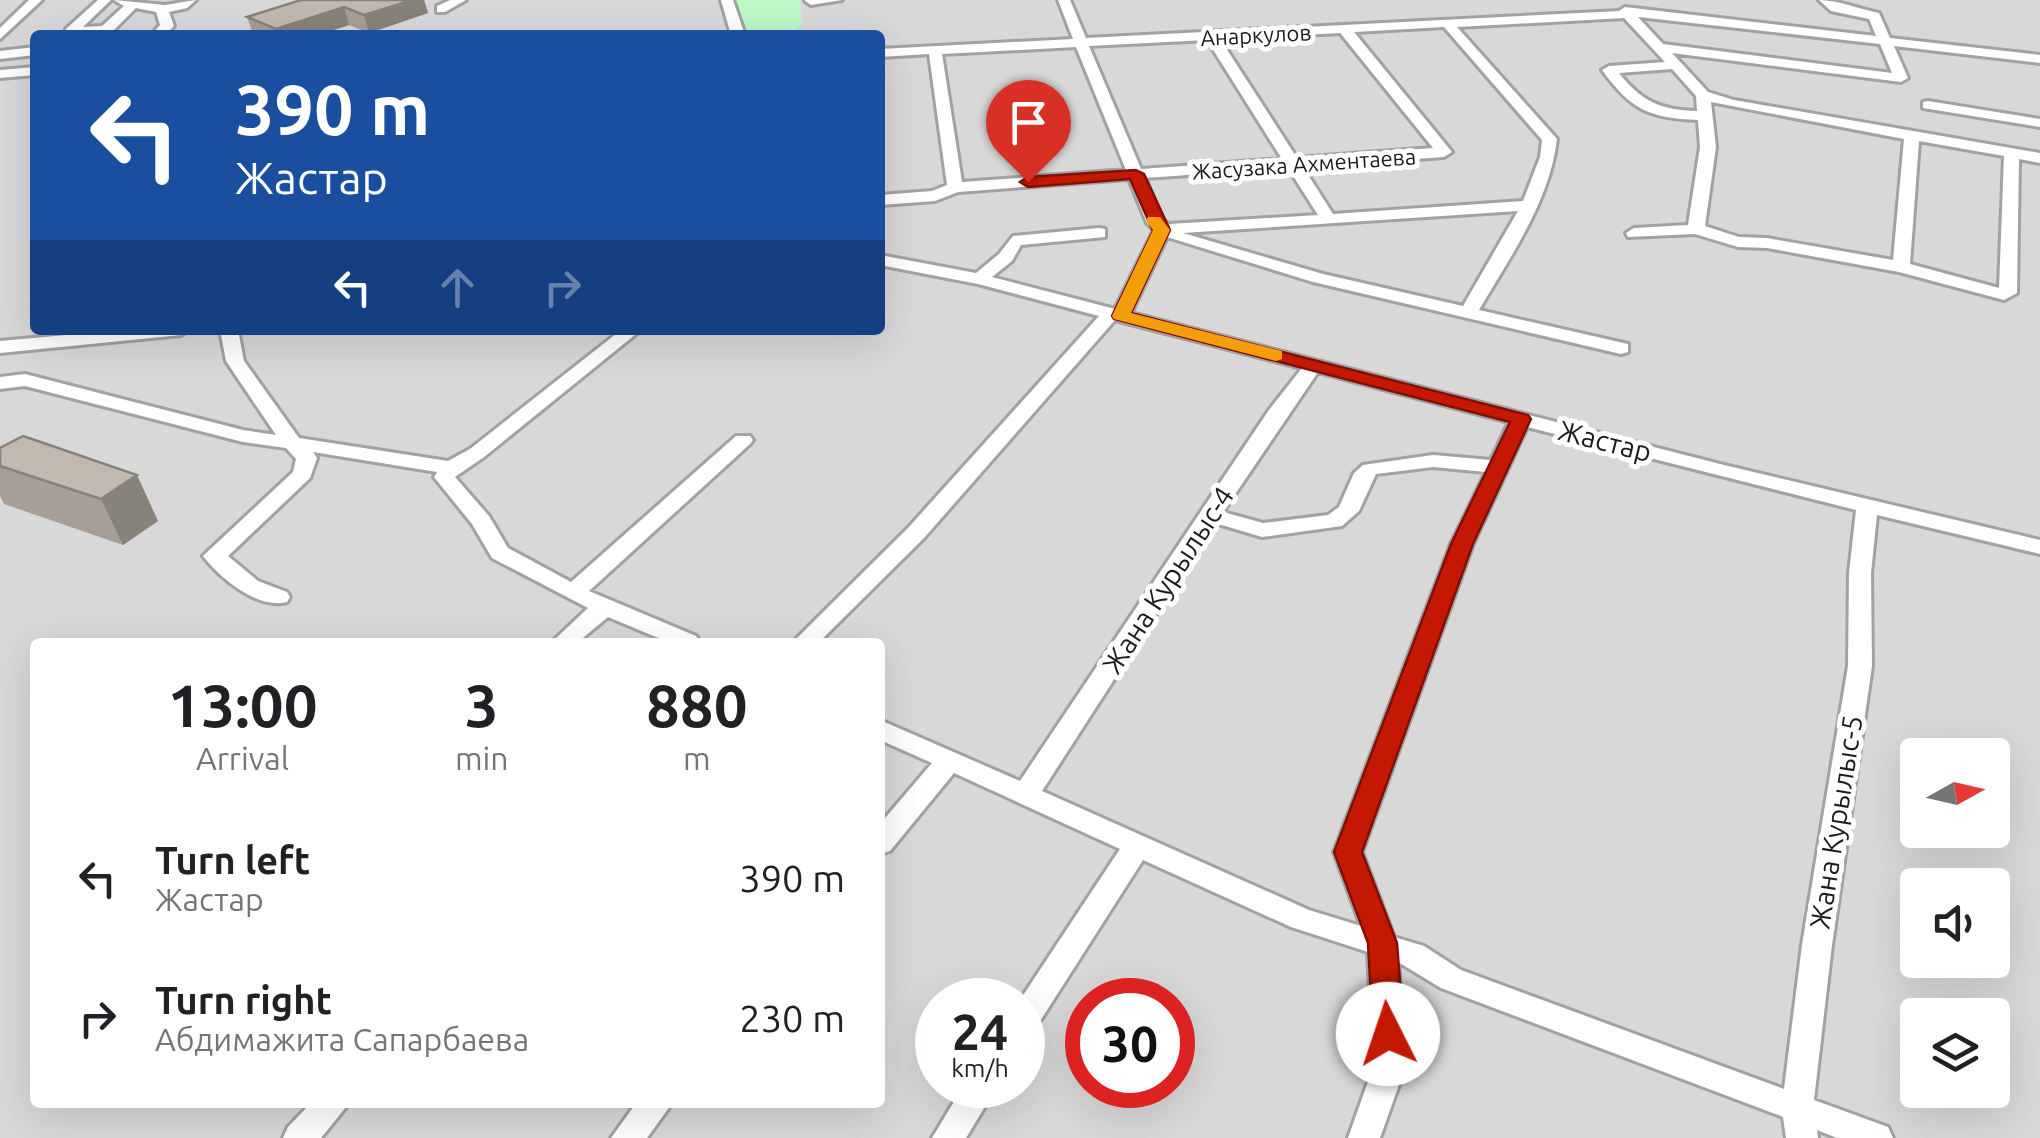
<!DOCTYPE html>
<html lang="en">
<head>
<meta charset="utf-8">
<style>
  :root { --surface:#fff; --page:#f2f2f2; --text:#202124; --muted:#757577 }
  body { margin:0; font-family:Ubuntu,sans-serif; background:var(--page); color:var(--text); height:100vh; display:flex; flex-direction:column; font-size:38px; white-space:nowrap }
  * { box-sizing:border-box; margin:0 }
  p { font-size:32px; color:var(--muted) }
  .icon { flex:none; width:55px; height:55px; fill:none; stroke:currentColor; stroke-width:2; stroke-linecap:round; stroke-linejoin:round }
  .map { position:relative; flex:1; overflow:hidden }
  .details { position:absolute; left:30px; top:638px; width:855px; height:470px; display:flex; flex-direction:column; background:var(--surface); border-radius:10px; box-shadow:0 10px 40px #0002 }
  .details>* { flex:none }
  .guide { position:absolute; left:30px; top:30px; width:855px; height:305px; border-radius:10px; box-shadow:0 10px 40px #0002; background:#1a4fa0; color:#fff; overflow:hidden }
  .needle { width:65px; rotate:82deg }
  .controls { position:absolute; left:1900px; top:738px; display:grid; gap:20px }
  .controls a { display:grid; place-items:center; width:110px; height:110px; border-radius:10px; background:var(--surface); box-shadow:0 10px 40px #0002; font-size:50px }
  .speed { position:absolute; left:915px; top:978px; display:flex; gap:20px; font-size:50px; font-weight:700; text-align:center }
  .speed>* { display:grid; place-content:center; width:130px; height:130px; border-radius:50%; background:var(--surface); box-shadow:0 10px 40px #0002; line-height:1 }
  .speed small { font-size:25px; font-weight:400 }
  .speed .limit { border:15px solid #d22; background:#fff; color:#111 }
  .pin { position:absolute; display:grid; place-items:center; width:85px; height:85px; color:#fff; margin:-102px -42px; border-radius:50% 50% 50% 0; rotate:-45deg; box-shadow:0 0 10px #0007 }
  .pin .icon { rotate:45deg }
  .me { position:absolute; width:110px; margin:-55px; rotate:356deg; stroke-linejoin:round; filter:drop-shadow(0 0 8px #0008) }
  .turn { display:flex; align-items:center; gap:35px; height:210px; padding:0 40px; font-size:45px }
  .turn .icon { width:130px; height:130px; stroke-width:2.5 }
  .turn b { display:block; font-size:70px; line-height:85px }
  .lanes { display:flex; align-items:center; height:95px; padding:0 40px; background:#0003; justify-content:center; gap:50px; direction:ltr }
  .lanes .off { opacity:.35 }
  .eta { display:flex; justify-content:space-evenly; align-items:center; height:170px; text-align:center }
  .eta b { font-size:60px; font-weight:700; line-height:70px }
  ul { padding:0; list-style:none }
  li { display:flex; align-items:center; gap:30px; height:140px; padding:0 40px }
  li div { flex:1 }
  li b { display:block; font-size:38px }
  li em { font-style:normal }
  .map>svg:first-child { display:block }
  .residential { fill:#d9d8d8; fill-rule:evenodd }
  .park { fill:#bcf8c8 }
  .lines { fill:none; stroke-linecap:round; stroke-linejoin:round }
  .minor-casing { stroke:#a2a2a2; stroke-width:6 }
  .minor { fill:#fff; fill-rule:evenodd }
  .wall { fill:#a69f97 }
  .shaded-wall { fill:#87827b }
  .building { fill:#c1b9b0; stroke:#87827b; stroke-width:2.5 }
  .route { fill:#c51802; stroke:#801001; stroke-width:2.5 }
  .slow { fill:#f59e0b }
  .labels { text-anchor:middle; stroke-width:10; stroke-linejoin:round; paint-order:stroke }
  .far-street-label { font-size:22px; fill:#1b1b1b; stroke:#fff }
  .street-label { font-size:28px; fill:#1b1b1b; stroke:#fff }
</style>
</head>
<body>
<div class="map">
<svg width="2040" height="1138" viewBox="0 0 2040 1138">
  <rect width="100%" height="100%" fill="#edeae1"/>
  <path class="residential" d="M0,0h2040v1138h-2040zM35,35h845v295h-845zM35,642h845v460h-845zM1918,755h74v75h-74zM1918,885h74v75h-74zM938,1000h84v85h-84zM1088,1000h84v85h-84zM1918,1015h74v75h-74z"/>
  <path class="park" d="M734,0h66l2,24 -11,11h-43z"/>
  <g class="lines">
    <defs>
      <path id="minor" d="M29,0h13l-42,39v-11z
        M98,0h13l-28,27 19,-1 22,-20 -10,-6 51,5 31,-5 -9,8 -18,4 5,14 -9,9h-14l9,-10 -4,-13 -20,-4 -25,25 -45,2v-6z
        M450,0h16l-21,12h-8v-6z
        M721,0h12l12,35h-14z
        M842,0l-31,5 -6,-4v-1z
        M1058,0h12l16,38 533,-27 6,-4 251,29 -7,-17 -38,-8 -12,-11c19,0 40,9 60,13l11,25 150,17v8l-146,-17 14,32 -7,4 -229,-29 36,39 26,8 306,53v10l-21,-4 -2,134 -13,7 -105,-28 -132,-24 -29,-1 -43,-13 -67,3 -2,-4 8,-5 54,-3 12,-78 -2,-27c-49,-2 -67,-10 -96,-50l7,-4 56,-4 -41,-44 -167,9 100,112c-7,62 -47,118 -78,171l149,34v8l-7,2 -308,-72 -146,-45 -36,76 593,152 316,75v14l-163,-39 -6,58 1,93 -40,279 -18,155 74,27 5,11h-56l-20,-8 1,8h-32l-3,-21 -342,-129 -43,-26 8,103 -26,73h-32l26,-73 -6,-113 -77,-25 -148,-67 -110,172 -11,4 -2,-36 100,-151 -166,-76 -64,78 -10,3v-30l52,-61 -52,-23v-20l140,61 249,-371 33,-42 -187,-48 -191,218 -105,104h-26l115,-114 191,-212 -121,-32 -98,-19v-10l96,18 23,-19 14,-18 86,-8 6,1v8l-84,8 -9,16 -20,16 123,32 39,-79 -7,-7 -18,-44 -171,13 -23,9 -55,4v-10l52,-4 15,-6 -18,-131 -49,3v-8l193,-10zM1638,17l242,27 12,29 -229,-29zM1444,27l98,113 -2,17 -17,44 -190,13 -30,-47 141,-10 8,-5 -98,-120zM1341,33v1l92,114 -136,10 -77,-119zM1207,40l75,119 -141,10 -52,-123zM1076,47l50,123 -164,12 -20,-128zM1672,69l24,27 1,15c-36,-1 -55,-9 -78,-38zM1711,102l193,37 -11,121 -126,-22 -28,-1 -34,-11 11,-79zM1919,141l85,15 -5,132 -89,-24zM1288,168l30,47 -149,9 -7,-4 -17,-42zM1518,211l-55,95 -140,-32 -140,-41zM1318,372l191,50 -18,38 -58,-5 -70,10 -9,8 -15,34 -11,8 -65,8 -40,-11zM1527,427l329,83 -7,63 -1,93 -46,279 -18,144 -323,-119 -37,-24 -30,-9 -32,-85 111,-308zM1433,467l53,5 -35,72 -117,308 27,74 -52,-16 -267,-119 173,-268 47,14 80,-11 17,-15 17,-37z
        M35,47v8l-35,4v-8z
        M35,67v8l-35,3v-8z
        M1928,101l112,18v8l-117,-19v-6z
        M122,330h68l-9,5 -181,18v-12z
        M220,330h18l6,31 55,77 149,23 22,-12 151,-119h20l-157,127 -29,20 34,39 19,32 63,34 165,-146h14l3,4 -3,4 -161,147 107,45 4,6h-32l-60,-25 -30,25h-26l36,-34 -96,-50 -20,-34 -38,-47 3,-5 -124,-20 4,6 -7,20 -82,78 30,25 29,11 3,5 -3,5c-29,8 -68,-25 -84,-46l90,-84 3,-13 -10,-11 -43,-6 -218,-56 -25,3v-12l25,-3 218,56 33,5 -50,-74z
        M964,1085h34l-32,53h-34z
        M312,1102h38l-29,36h-38l5,-11z
        M637,1102h36l-26,36h-36z"/>
    </defs>
    <use href="#minor" class="minor-casing"/>
    <use href="#minor" class="minor"/>
  </g>
  <path class="wall" d="M301,0h123l4,13 -59,20 -20,-8 -31,10 -65,-1 -6,-17z
    M0,448l158,73 -35,24 -119,-41 -4,-8z"/>
  <path class="shaded-wall" d="M412,0h12l4,13 -59,20 -5,-18z
    M344,7l5,18 -31,10h-40l-2,-6z
    M137,475l21,46 -35,24 -22,-46z"/>
  <path class="building" d="M301,0h111l-48,15 -20,-8 -68,22 -29,-12z
    M23,436l114,39 -36,24 -101,-33v-18z"/>
  <path class="route" d="M1136,170l8,4 26,56 -39,83 397,102 3,4 -58,125 -111,308 35,91 7,91 -5,10 -11,4 -11,-4 -4,-10 -5,-91 -34,-91 117,-308 59,-122 -396,-103 -2,-3 41,-85 -23,-52 -102,8 -8,-5 8,-5z"/>
  <path class="slow" d="M1148,217h12l10,13 -39,83 151,38v8l-6,2 -162,-42 -2,-3 41,-86 -7,-9z"/>
  <g class="labels">
    <g class="far-street-label">
      <text transform="translate(1256 35) rotate(-3)" y="8">Анаркулов</text>
      <text transform="translate(1304 164) rotate(-4)" y="8">Жасузака Ахментаева</text>
    </g>
    <g class="street-label">
      <text transform="translate(1605 441) rotate(14)" y="10">Жастар</text>
      <text transform="translate(1168 580) rotate(-57)" y="10">Жана Курылыс-4</text>
      <text transform="translate(1836 822) rotate(-81)" y="10">Жана Курылыс-5</text>
    </g>
  </g>
</svg>
<div class="controls">
<a><svg class="needle" viewBox="-14 -14 28 28"><path d="M0-13l5 13h-10z" fill="#e53935"/><path d="M0 13l5-13h-10z" fill="#757577"/></svg></a>
<a><svg class="icon" aria-label="sound" viewBox="0 0 24 24"><path d="M4 9h4l5-4v14l-5-4H4zM17 9q2 3 0 6"/></svg></a>
<a><svg class="icon" aria-label="layers" viewBox="0 0 24 24"><path d="M12 4l9 5-9 5-9-5zM3 14l9 5 9-5"/></svg></a>
</div>
<div class="speed"><div>24<small>km/h</small></div><div class="limit">30</div></div>
<div class="pin" style="left:1028px;top:182px;background:#d93025"><svg class="icon" aria-label="arrive" viewBox="0 0 24 24"><path d="M6 21V4h12l-3 4 3 4H6"/></svg></div>
<svg class="me" style="left:1388px;top:1034px" viewBox="-20 -20 40 40"><circle r="19" fill="#fff"/><path d="M0-13L10 11 0 6-10 11z" fill="#c51802"/></svg>
<div class="guide">
<div class="turn"><svg class="icon" aria-label="left" viewBox="0 0 24 24"><path d="M17 20v-9H6M10 6l-5 5 5 5"/></svg><div><b>390 m</b>Жастар</div></div>
<div class="lanes"><svg class="icon" aria-label="left" viewBox="0 0 24 24"><path d="M17 20v-9H6M10 6l-5 5 5 5"/></svg><svg class="icon off" aria-label="ahead" viewBox="0 0 24 24"><path d="M12 20V5M6 11l6-6 6 6"/></svg><svg class="icon off" aria-label="right" viewBox="0 0 24 24"><path d="M7 20v-9h11M14 6l5 5-5 5"/></svg></div>
</div>
<section class="details">
<div class="eta">
<div><b>13:00</b><p>Arrival</p></div>
<div><b>3</b><p>min</p></div>
<div><b>880</b><p>m</p></div>
</div>
<ul>
<li><svg class="icon" aria-label="left" viewBox="0 0 24 24"><path d="M17 20v-9H6M10 6l-5 5 5 5"/></svg><div><b>Turn left</b><p>Жастар</p></div><em>390 m</em></li>
<li><svg class="icon" aria-label="right" viewBox="0 0 24 24"><path d="M7 20v-9h11M14 6l5 5-5 5"/></svg><div><b>Turn right</b><p>Абдимажита Сапарбаева</p></div><em>230 m</em></li>
</ul>
</section>
</div>
</body>
</html>
